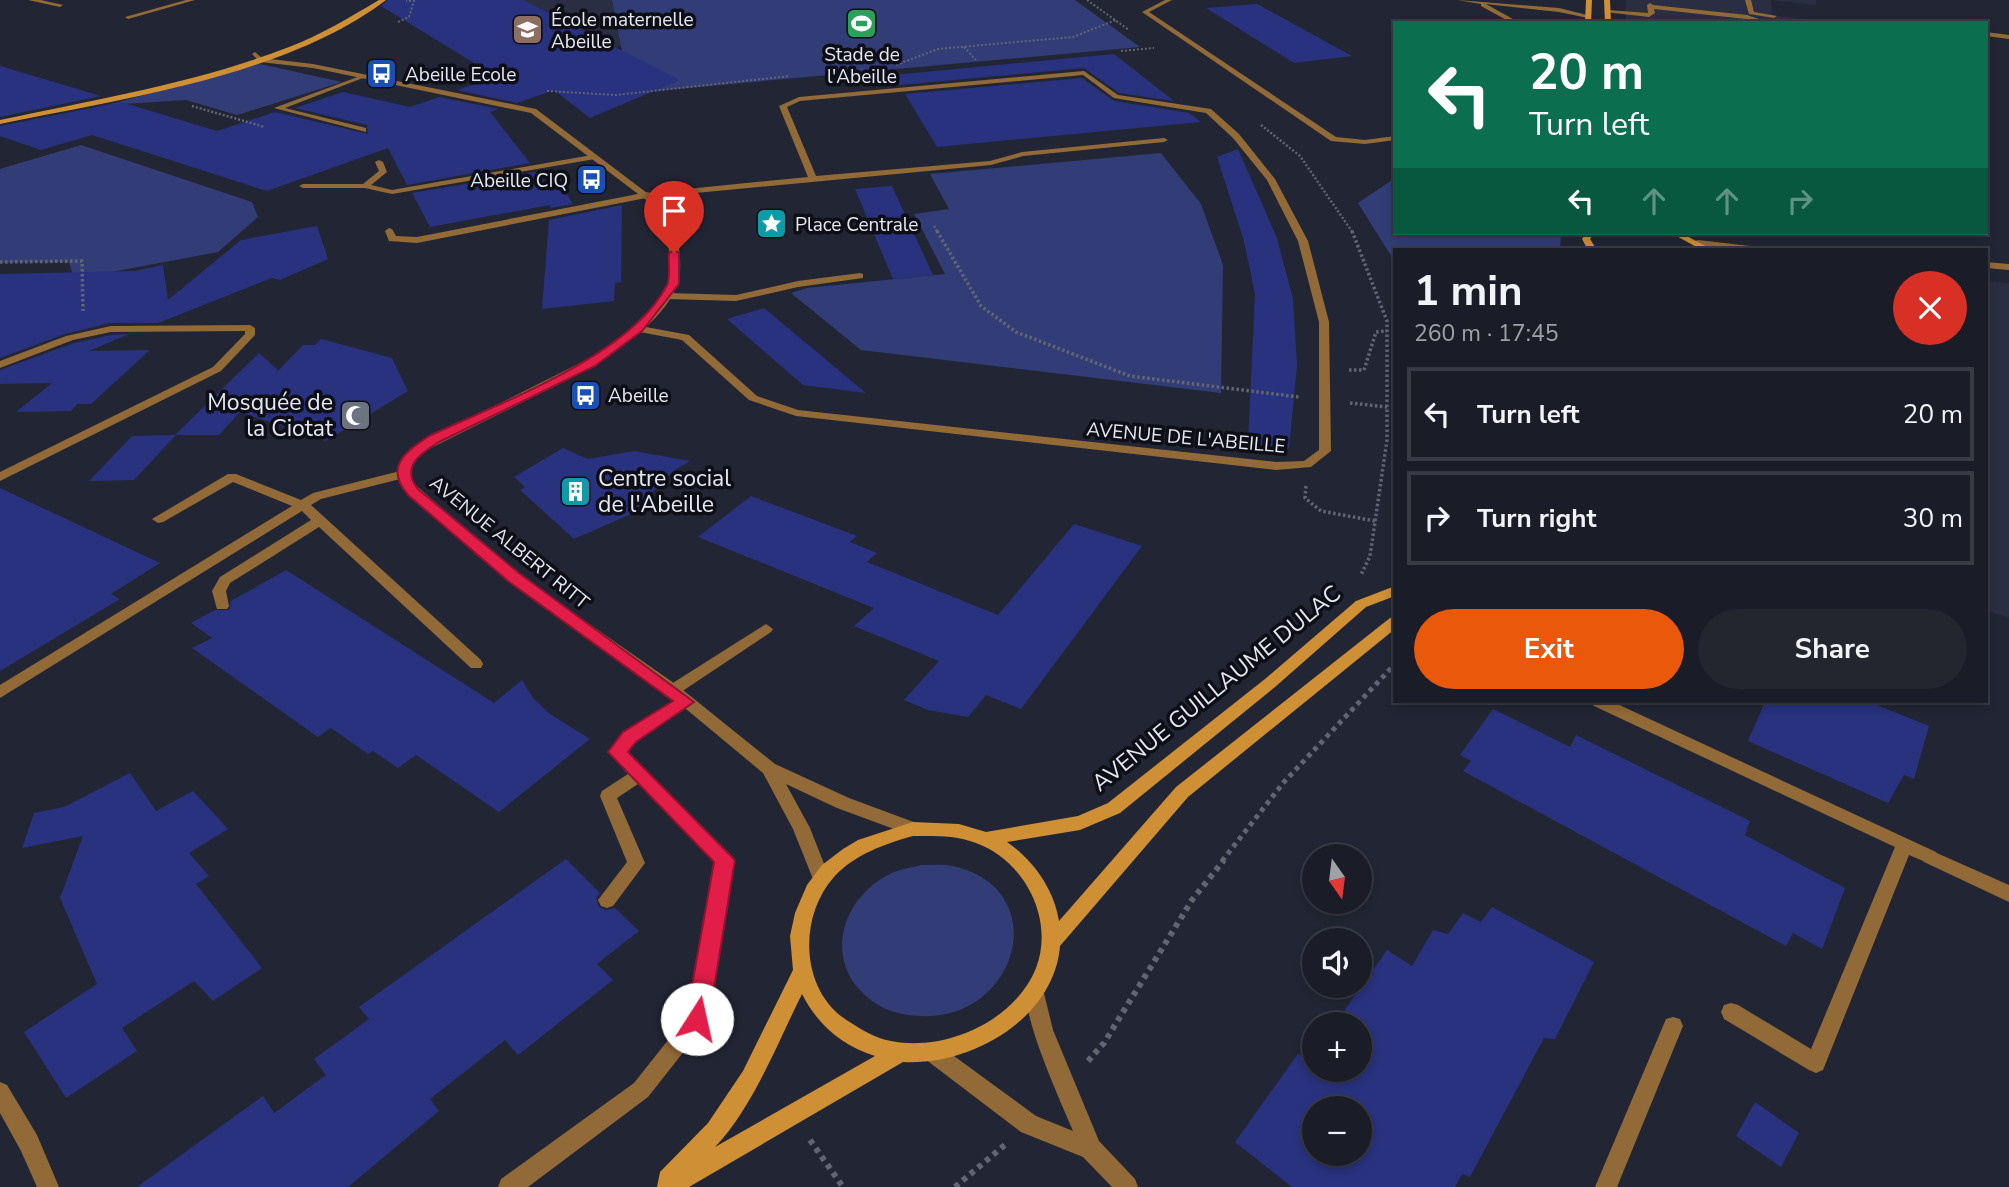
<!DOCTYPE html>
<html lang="en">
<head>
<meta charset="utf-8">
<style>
  :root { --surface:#1a1c27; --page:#23252f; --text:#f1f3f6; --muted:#9fa1a7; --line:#383a44; --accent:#ea580c }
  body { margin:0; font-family:"Nunito Sans",sans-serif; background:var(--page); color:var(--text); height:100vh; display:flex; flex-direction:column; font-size:26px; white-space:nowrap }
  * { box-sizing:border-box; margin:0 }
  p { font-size:23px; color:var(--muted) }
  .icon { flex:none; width:38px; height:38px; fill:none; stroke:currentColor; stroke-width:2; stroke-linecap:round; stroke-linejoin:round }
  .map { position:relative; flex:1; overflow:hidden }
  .details { position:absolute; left:1393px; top:248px; width:595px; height:455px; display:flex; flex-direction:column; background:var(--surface); border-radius:0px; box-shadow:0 4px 10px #0003,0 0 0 2px var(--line) }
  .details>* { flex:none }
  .top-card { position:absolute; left:1393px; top:21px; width:595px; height:214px; border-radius:0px; box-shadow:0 4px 10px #0003,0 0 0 2px var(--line); background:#0b6e4f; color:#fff; overflow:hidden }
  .needle { width:46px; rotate:166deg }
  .buttons { position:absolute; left:1302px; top:844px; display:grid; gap:14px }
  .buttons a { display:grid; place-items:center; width:70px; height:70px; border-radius:50%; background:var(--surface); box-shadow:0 4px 10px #0003,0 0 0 2px var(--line); font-size:35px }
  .pin { position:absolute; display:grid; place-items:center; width:60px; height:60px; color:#fff; margin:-72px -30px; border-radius:50% 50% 50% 0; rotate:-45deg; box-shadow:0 0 7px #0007 }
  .pin .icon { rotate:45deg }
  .me { position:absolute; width:77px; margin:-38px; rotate:10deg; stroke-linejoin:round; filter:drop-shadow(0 0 5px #0008) }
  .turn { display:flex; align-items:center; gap:24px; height:147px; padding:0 21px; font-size:32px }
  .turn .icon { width:91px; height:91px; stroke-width:2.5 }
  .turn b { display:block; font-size:49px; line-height:60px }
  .lanes { display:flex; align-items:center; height:66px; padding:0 21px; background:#0003; justify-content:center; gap:35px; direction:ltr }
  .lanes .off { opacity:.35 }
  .round { display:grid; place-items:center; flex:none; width:74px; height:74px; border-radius:37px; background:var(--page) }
  .head { display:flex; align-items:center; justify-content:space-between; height:119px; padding:0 21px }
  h1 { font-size:42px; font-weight:700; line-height:52px }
  .action { display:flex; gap:14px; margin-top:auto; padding:14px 21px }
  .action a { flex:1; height:80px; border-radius:42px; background:var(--accent); color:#fff; font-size:28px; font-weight:700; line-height:80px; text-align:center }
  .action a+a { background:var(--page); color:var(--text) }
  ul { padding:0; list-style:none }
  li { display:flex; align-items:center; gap:21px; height:94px; margin:0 14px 10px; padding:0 7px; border:4px solid var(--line); border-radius:0px }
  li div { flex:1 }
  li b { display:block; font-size:26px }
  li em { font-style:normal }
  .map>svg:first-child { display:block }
  .built { fill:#292e42 }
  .green { fill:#323d77 }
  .building { fill:#28327e; fill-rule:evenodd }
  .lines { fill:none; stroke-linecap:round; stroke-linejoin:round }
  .path-far4 { stroke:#616572; stroke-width:2; stroke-dasharray:2 2; stroke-linecap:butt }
  .path-far3 { stroke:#616572; stroke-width:2.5; stroke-dasharray:2 2; stroke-linecap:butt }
  .path-far2 { stroke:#616572; stroke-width:3.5; stroke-dasharray:2.5 2.5; stroke-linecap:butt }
  .path-far1 { stroke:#616572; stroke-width:5; stroke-dasharray:4.5 4.5; stroke-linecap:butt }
  .path { stroke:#616572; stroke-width:6; stroke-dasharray:5 5; stroke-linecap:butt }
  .service { fill:#926a37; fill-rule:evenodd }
  .minor { fill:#926a37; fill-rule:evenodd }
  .secondary { fill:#cf8f35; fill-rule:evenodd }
  .route { fill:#e11d48; stroke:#92132f; stroke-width:2 }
  .labels { text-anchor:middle; stroke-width:7; stroke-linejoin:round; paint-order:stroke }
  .far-poi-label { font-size:19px; fill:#e5e8f2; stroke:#0e0f16; text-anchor:start }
  .far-street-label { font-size:19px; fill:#e5e8f2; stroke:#0e0f16 }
  .poi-label { font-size:23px; fill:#e5e8f2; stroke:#0e0f16; text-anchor:end }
  .street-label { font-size:23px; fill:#e5e8f2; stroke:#0e0f16 }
</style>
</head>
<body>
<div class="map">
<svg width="2009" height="1187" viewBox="0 0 2009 1187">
  <rect width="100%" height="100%" fill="#222634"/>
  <path class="built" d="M448,0h164l9,46 -129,26 -56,-33 11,-2z
    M1626,0h190v5l-45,-5 1,15 66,8h-212z
    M1986,281l23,2v335l-23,-8z"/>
  <path class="green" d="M612,0h463l65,47 -510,46z
    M260,64l82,18 -105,33 -51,-15 -79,5z
    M81,145l171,57 6,15 -40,35 -144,27 -5,-17 -69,1v-94z
    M1161,153l40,51 22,61 -2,128 -360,-43 -70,-57 16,-5 138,-14 -31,-60 35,-5 -19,-35z
    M1395,178v55h166l-1,17h-165v12l-37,-59z
    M921,865c10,0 22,-1 32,1 102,23 65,155 -33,150 -25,-1 -45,-9 -61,-27 -34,-38 -13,-94 31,-115 9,-5 21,-6 31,-9z"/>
  <path class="building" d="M388,0h135l157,80 -90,38 -36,-28 -37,13 -60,-13 40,-13 -116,-71z
    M1257,4l95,52 -58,7 -88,-55z
    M1114,54l60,47 -55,-8 -35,-25 -184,17 -7,-10z
    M0,66l101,30 -101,21z
    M1082,78l32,23 75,12 12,9 -264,25 -32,-53z
    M343,92l67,15 29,-10 60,12 -9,3 40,51 -123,22 -19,-37 -121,43 -175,-56 -51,15 -41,-14v-10l121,-24 96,29 58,-19 93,22 -1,-9 -72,-17z
    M1238,149l39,89 16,61 4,66 -8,83 -41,-5 7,-149 -11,-53 -27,-84z
    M536,172l16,19 1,-19 20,32 -23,4v-3l-120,22 -18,-34z
    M892,186l41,89 -40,4 -38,-90z
    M622,205l-1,77 -6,1 -1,18 -72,8 7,-89z
    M317,226l11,33 -48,21 -8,-2 -114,45h-48l-45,11 -65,24v-84l135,-3 28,-6 5,35 73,-60z
    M764,308l102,85 -63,-8 -76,-66z
    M129,334l-40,17 61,-1 -59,54h-14l-6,7 -55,1 36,-29 -52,1v-14l74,-27 37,-8z
    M321,339l71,19 16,33 -82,50 -86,-29 -21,23h-44l84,-82 19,17 -5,6 30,-31h12z
    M176,435l-42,45 -45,1 43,-45z
    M563,448l25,11 46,-8 56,10 -17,10 -42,43 -57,25 -54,-49 5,-3 -11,-10z
    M0,488l160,75 -49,31 9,5 -120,72z
    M751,496l106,40 -7,6 27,11 -10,9 131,53 76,-91 68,22 -121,163 -35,-14 -18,22 -40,-7 -24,-10 35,-39 -85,-35 20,-18 -176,-71z
    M286,570l208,133 28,-23 11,18 17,16 40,25 -91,73 -83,-57 -18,13 -25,-17 -5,3 -37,-26 -13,9 -126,-89 20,-10 -21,-15 24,-13h14l2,-9z
    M1765,702h104l60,24 -15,53 -10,-4 -16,28 -140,-62z
    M1493,709l77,38 6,-12 174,86 -5,14 100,53 -23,61 -29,-16 -7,13 -323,-175 8,-10 -11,-6z
    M130,773l26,38 37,-20 35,38 -39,24 20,23 -13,8 66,84 -49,33 -19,-20 -72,47 15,23 -71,47 -42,-66 73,-48 -37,-86 23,-62 -61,12 12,-35 30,-6z
    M566,859l34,34 -4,5 3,9 7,3 9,-2 24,23 -42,33 16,16 -95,75 -13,-15 -75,59 9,12 -91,76h-211l126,-91 11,17 52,-38 -12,-16 55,-40 -10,-12z
    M1492,907l102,55 -39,77 -11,-1 -74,139 -8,-3 -7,13h-163l-57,-45 63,-88 11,7 5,-7v15h46v-45h-25l52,-74 25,16 21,-36 15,4 15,-21 18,9zM1314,1108h46v45h-46z
    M1755,1102l44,31 -18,34 -45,-31z"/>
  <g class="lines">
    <path class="path-far4" d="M1087,0l42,30
      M398,22l11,-5 5,-16h-8
      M964,47l12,13
      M1121,51l33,-3
      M896,65l42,-16 135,-12 43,-17
      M547,91l69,4 174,-19"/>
    <path class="path-far3" d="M192,106l73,21
      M1261,125l39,31 53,77
      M934,226l4,7"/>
    <path class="path-far2" d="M937,231l44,75 35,26 114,44 169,21
      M1352,231l35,90v119l-17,116 -9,19
      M0,262l82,-1 1,50
      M1349,370h15l12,-38 11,-1
      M1350,403l37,4
      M1306,486l-1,12 16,13 54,10"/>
    <path class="path-far1" d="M1222,861l62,-79 111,-118"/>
    <path class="path" d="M1088,1061l16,-18 88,-143 32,-40
      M810,1140l33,47
      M955,1187l51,-43"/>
    <path class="service" d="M28,0h13l22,5 -3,2z
      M186,0h9l-67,19 -3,-2z
      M1165,0h7l-23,12 187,125 29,3 30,-4v4l-30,4 -34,-3 -189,-129z
      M1457,0l102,8 32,8 -3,2 -29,-6 -73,-8 34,19h-8l-31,-17v-2z
      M1745,0h6l3,12 23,4 -3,2 -25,-4z
      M1650,3l3,2 94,10 12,4 1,4 -14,-4 -92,-10 1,4 -6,4 -44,-5 3,-2 40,3 -1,-8z
      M363,75l5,1 -83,32 81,20v4l-92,-24z
      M592,155l4,2 -1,2 -203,35 -27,-6h-62l-4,-2 4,-2h60l16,-13 -4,-9 4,-2 4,2 4,10 -16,13 21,5z
      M648,192l4,3 -1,2 -234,46 -28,-2 -4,-10 4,-3 3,1 4,7 21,1z
      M860,273l3,1v4l-65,9 -62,14 -69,-2 -5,-3 5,-3 69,2 62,-14z
      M404,470l6,4 -2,3 -87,22 -10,6 170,155 2,4 -2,4h-10l-152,-141 -89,56 -4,8 3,15 -2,3h-10l-5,-18 8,-14 91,-57 -9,-9 -302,187v-13l292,-179 -59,-24 -70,40 -5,1 -6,-4 76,-45h8l65,26 12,-7z
      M766,624l7,5 -2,3 -93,62h-10l-3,-4 3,-4z
      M685,696l5,2 3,4 -3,4 -54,35 -9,11 104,103 3,5 -30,166 -56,71 -120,90h-30l3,-8 133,-96 54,-68 28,-153 -78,-78 -21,14 28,65 -32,43 -6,2 -6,-2 -3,-6 29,-38 -27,-66 2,-5 26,-17 -19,-22 15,-19z
      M1591,702h22l323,150 3,5 -3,5 -6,2 -21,-9 -86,215 -7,3 -7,-3 -85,-51 -3,-7 3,-7 7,-2 7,2 73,44 84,-202 -301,-141z
      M1673,1017l7,2 3,7 -66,161h-22l71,-168z
      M0,1082l7,3 30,50 22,52h-22l-16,-36 -21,-38z"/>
    <path class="minor" d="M1922,19l5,4h-7l-1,-2z
      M1986,32l23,3v4l-23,-3z
      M255,52l7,6 51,6 223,45 111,84 161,-16 -29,-71 20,-9 285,-26 34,24 93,14 28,25 36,45 33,62 21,81 2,129 -20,16 -35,3 -480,-54 -47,-16 -67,-60 -42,-8 -41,30 -38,21 -142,71 -8,11 1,17 106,92 160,112 97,78 74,34 70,26 3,5 -3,5 -6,2 -76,-28 -51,-24 24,44 20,51 -3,5 -6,3 -6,-3 -22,-55 -30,-56 -95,-79 -160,-114 -108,-97 -1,-18 12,-17 181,-91 34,-22 26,-24 15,-25 4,-19 -4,-31 -9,-27 -127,-96 -218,-45 -53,-6 -8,-8zM1083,75l31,23 92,15 27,25 34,42 31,61 21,81v128l-15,11 -28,1 -478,-52 -41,-14 -68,-61 -43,-8c13,-12 26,-27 32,-44 6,-19 -1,-60 -12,-76 -3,-4 -9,-7 -13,-10l338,-32 32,-9 141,-14 4,-2 -4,-2 -142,14 -32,9 -174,15 -29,-69 13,-6z
      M1698,240l61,7 5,3h-27l-42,-5v-4z
      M1986,262l23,2v6l-23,-2z
      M250,325l5,3v7l-34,36 -221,110v-9l213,-105 32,-33v-3l-134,1 -38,8 -73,28v-7l66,-25 45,-10z
      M1930,850l79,35v17l-85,-40 -3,-5 3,-5z
      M1035,982l7,3 11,45 46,111 36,38 3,8h-26l-29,-30 -62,-25 -96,-73 -3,-7 3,-7 7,-3 7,3 97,71 37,15c-11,-27 -56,-123 -45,-146z"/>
    <path class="secondary" d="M379,0h7c-99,76 -266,99 -386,124v-4c97,-21 196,-37 289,-73 32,-12 61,-30 90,-47z
      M1586,0h6l-1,23h-6z
      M1604,0h6l1,23h-6z
      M1586,233h8l-4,6 7,11h-9l-6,-11z
      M1671,233h10l32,17h-11z
      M1395,586v10l-29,11 -91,80 -155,126 -40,17 -73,12c26,18 47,47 52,79l117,-134 214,-169 5,-2v13l-207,168 -128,149c-6,74 -91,120 -157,116l-214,125h-32l3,-15 48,-49 35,-52 50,-101 -3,-34 5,-23 12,-28 15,-20 21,-16 15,-9 55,-18 46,2 27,8 92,-16 30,-13 157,-124 91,-78zM913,836c21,0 43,-1 63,7 48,17 79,76 60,125 -21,53 -91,84 -145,73 -16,-3 -29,-11 -43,-20 -48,-30 -50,-104 -14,-144 21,-23 51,-33 79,-41zM802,994c16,31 39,51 73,62l-160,91c37,-38 63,-105 87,-153z"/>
  </g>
  <path class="route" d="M674,250l5,3v31l-37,47 -47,35 -156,76c-18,11 -39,25 -21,47l101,84 175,129 -58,40 -8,10 107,108 -26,159 -4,8 -8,3 -8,-3 -3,-8 28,-157 -106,-110 15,-20 50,-31 -165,-120 -100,-86c-24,-28 -3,-43 21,-59 70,-33 202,-80 238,-151 4,-8 1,-22 2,-32z"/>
  <defs>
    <symbol id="stadium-square" viewBox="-11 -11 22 22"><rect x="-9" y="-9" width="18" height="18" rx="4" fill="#2e9e5b" stroke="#0e0f16"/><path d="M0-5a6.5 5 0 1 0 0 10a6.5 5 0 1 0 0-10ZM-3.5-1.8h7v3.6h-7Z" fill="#fff"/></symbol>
    <symbol id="school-square" viewBox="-11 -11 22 22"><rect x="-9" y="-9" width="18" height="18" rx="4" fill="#8d6e63" stroke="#0e0f16"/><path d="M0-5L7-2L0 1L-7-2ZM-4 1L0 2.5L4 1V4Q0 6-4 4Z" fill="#fff"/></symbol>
    <symbol id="bus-square" viewBox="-11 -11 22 22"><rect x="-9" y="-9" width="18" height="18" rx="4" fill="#1a4fb4" stroke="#0e0f16"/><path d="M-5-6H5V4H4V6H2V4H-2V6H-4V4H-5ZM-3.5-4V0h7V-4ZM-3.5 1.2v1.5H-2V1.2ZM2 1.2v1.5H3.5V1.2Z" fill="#fff"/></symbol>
    <symbol id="sight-square" viewBox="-11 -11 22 22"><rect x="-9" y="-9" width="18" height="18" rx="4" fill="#0f9aa8" stroke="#0e0f16"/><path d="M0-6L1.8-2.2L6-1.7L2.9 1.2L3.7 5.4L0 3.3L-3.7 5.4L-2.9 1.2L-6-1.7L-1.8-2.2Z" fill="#fff"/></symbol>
    <symbol id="mosque-square" viewBox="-11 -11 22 22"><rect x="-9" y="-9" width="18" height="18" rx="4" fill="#6b7280" stroke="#0e0f16"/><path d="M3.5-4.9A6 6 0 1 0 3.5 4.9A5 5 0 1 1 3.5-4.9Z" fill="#fff"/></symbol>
    <symbol id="building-square" viewBox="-11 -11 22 22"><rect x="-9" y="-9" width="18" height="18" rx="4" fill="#0f9aa8" stroke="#0e0f16"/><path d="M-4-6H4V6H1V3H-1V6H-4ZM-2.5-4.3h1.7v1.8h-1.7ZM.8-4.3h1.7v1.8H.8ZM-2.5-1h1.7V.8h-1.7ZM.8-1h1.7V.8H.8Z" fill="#fff"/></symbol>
  </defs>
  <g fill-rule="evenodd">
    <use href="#stadium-square" x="844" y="6" width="35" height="35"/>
    <use href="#school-square" x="510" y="12" width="35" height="35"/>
    <use href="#bus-square" x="364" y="56" width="35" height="35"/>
    <use href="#bus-square" x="574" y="162" width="35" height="35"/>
    <use href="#sight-square" x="754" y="206" width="35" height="35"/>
    <use href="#bus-square" x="568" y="378" width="35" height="35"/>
    <use href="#mosque-square" x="338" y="398" width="35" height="35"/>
    <use href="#building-square" x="558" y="474" width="35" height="35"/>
  </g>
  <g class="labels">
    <g class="far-poi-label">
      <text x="551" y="26">École maternelle<tspan x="551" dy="22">Abeille</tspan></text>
      <text x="862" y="61" text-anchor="middle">Stade de<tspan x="862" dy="22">l'Abeille</tspan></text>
      <text x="405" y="81">Abeille Ecole</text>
      <text x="568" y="187" text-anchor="end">Abeille CIQ</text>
      <text x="795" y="231">Place Centrale</text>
      <text x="608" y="402">Abeille</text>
    </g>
    <g class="far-street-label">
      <text transform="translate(1186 437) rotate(5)" y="7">AVENUE DE L'ABEILLE</text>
      <text transform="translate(510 542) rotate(39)" y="7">AVENUE ALBERT RITT</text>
    </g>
    <g class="poi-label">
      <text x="333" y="410">Mosquée de<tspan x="333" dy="26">la Ciotat</tspan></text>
      <text x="598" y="486" text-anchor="start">Centre social<tspan x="598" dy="26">de l'Abeille</tspan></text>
    </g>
    <g class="street-label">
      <text transform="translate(1216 688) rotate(-39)" y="8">AVENUE GUILLAUME DULAC</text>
    </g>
  </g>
</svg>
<div class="buttons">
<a><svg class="needle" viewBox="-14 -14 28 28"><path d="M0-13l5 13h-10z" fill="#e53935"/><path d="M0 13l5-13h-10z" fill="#9fa1a7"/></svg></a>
<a><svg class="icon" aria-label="sound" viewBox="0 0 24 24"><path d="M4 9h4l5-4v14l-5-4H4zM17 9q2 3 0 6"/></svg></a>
<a>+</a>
<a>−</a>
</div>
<div class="pin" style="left:674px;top:253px;background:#d93025"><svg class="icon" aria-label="arrive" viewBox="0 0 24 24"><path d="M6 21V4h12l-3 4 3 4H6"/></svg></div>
<svg class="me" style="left:697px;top:1019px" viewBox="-20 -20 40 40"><circle r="19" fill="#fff"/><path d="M0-13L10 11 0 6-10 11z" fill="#e11d48"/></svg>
<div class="top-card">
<div class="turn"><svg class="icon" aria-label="left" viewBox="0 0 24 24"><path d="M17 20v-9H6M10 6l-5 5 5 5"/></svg><div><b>20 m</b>Turn left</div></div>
<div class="lanes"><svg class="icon" aria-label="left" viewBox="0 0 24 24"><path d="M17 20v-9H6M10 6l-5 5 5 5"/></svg><svg class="icon off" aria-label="ahead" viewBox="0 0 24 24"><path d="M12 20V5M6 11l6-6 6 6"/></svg><svg class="icon off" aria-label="ahead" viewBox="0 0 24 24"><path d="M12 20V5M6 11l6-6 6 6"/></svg><svg class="icon off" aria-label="right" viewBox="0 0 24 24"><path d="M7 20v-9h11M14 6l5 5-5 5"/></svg></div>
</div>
<section class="details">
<div class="head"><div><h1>1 min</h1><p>260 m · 17:45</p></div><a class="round" style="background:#d93025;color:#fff"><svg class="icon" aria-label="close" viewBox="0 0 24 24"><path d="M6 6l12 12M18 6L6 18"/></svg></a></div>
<ul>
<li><svg class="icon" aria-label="left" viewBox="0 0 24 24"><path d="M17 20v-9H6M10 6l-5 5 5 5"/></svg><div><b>Turn left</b></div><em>20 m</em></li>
<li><svg class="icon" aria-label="right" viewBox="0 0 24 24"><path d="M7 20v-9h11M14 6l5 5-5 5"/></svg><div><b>Turn right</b></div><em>30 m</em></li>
</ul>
<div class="action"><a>Exit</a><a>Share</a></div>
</section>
</div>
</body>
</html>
